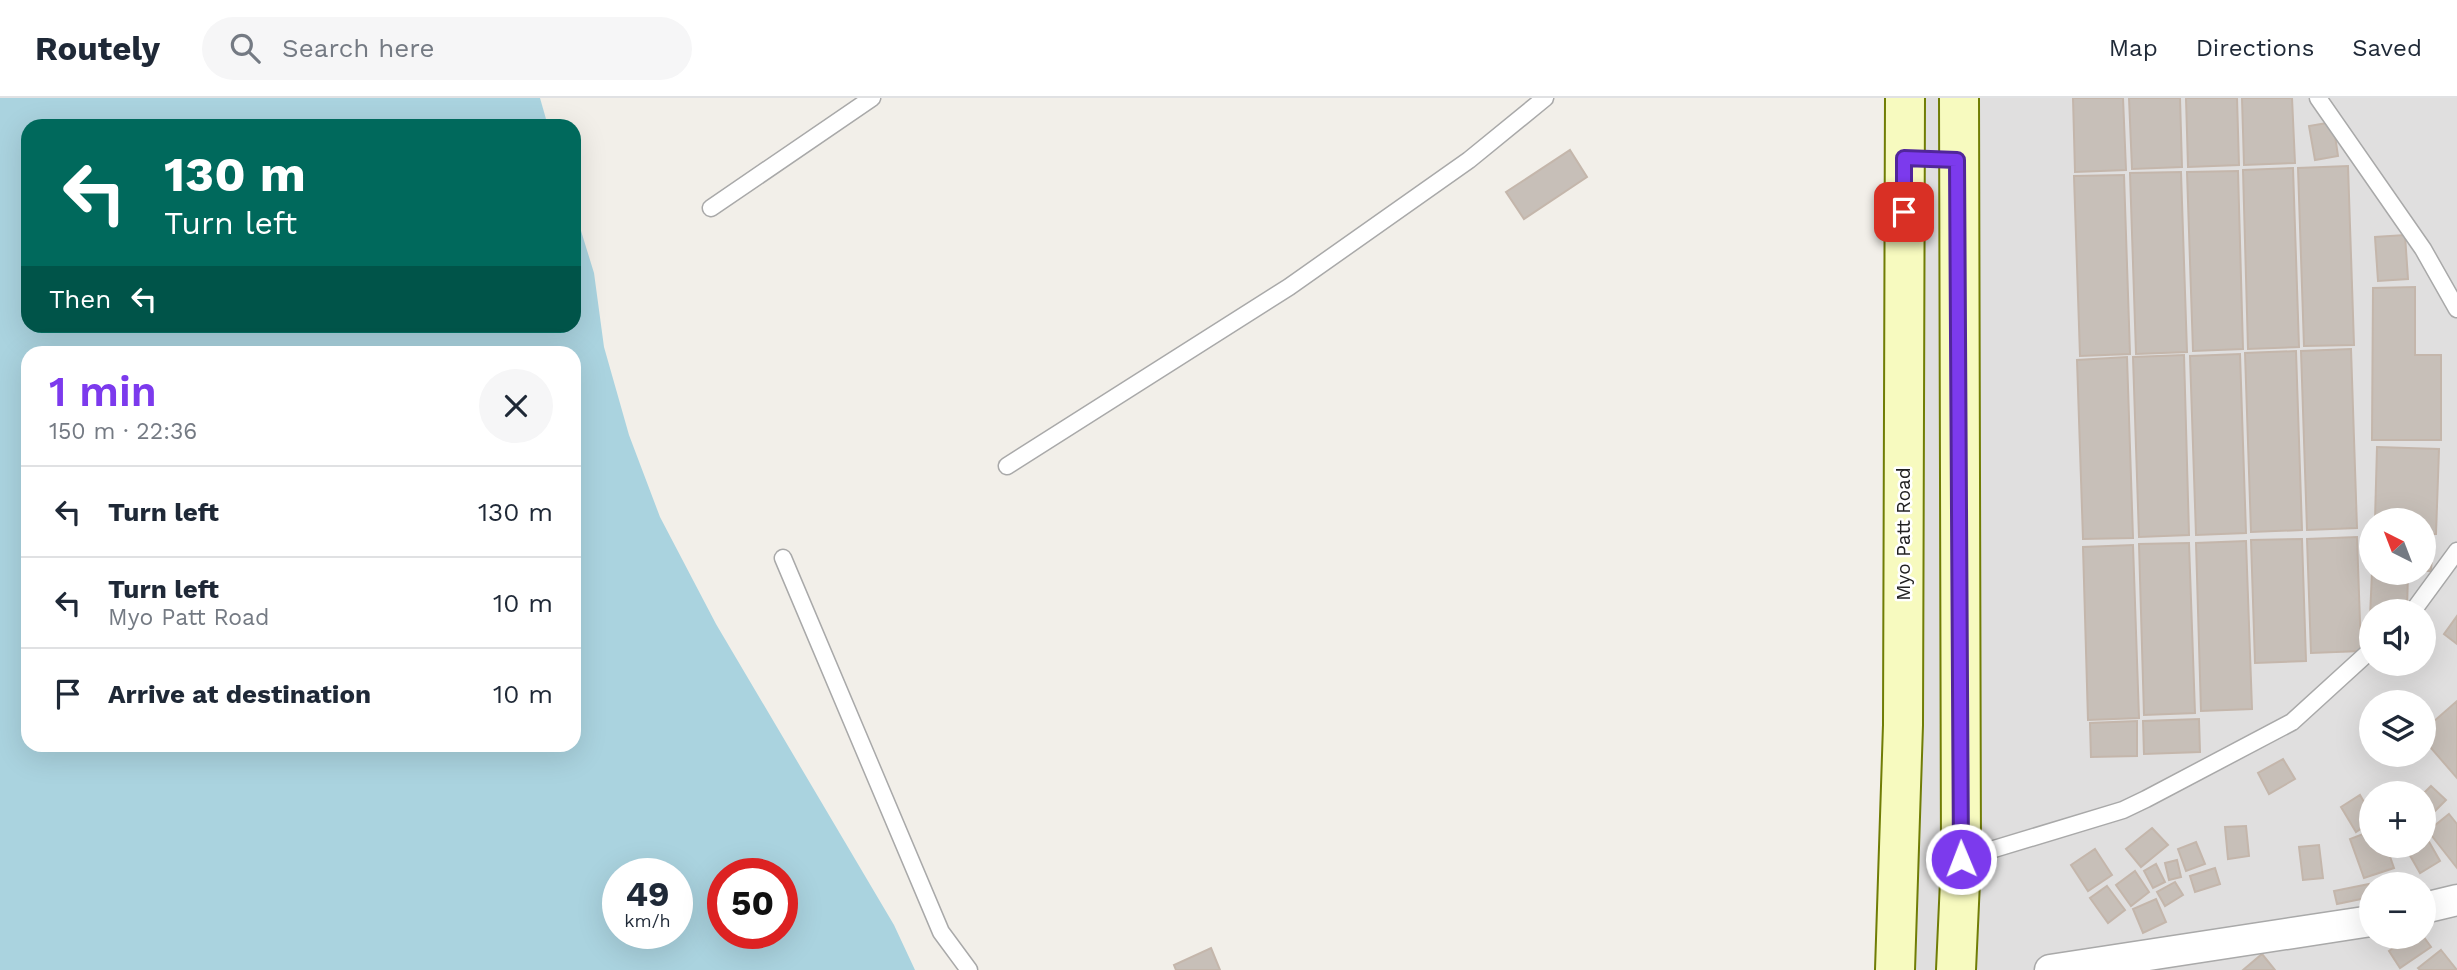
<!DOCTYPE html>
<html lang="en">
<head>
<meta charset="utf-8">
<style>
  :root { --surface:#fff; --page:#f6f6f7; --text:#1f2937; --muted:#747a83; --line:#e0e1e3; --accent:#7c3aed }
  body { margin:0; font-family:"Work Sans",sans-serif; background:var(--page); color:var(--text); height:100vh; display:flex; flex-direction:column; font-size:26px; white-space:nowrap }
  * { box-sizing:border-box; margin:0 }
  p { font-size:23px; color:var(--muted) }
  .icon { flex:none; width:38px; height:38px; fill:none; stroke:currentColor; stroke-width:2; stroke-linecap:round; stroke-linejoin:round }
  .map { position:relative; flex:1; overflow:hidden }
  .panel { position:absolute; left:21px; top:248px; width:560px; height:406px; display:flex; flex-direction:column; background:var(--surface); border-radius:21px; box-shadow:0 7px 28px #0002 }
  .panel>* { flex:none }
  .banner { position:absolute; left:21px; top:21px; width:560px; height:214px; border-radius:21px; box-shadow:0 7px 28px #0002; background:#00695c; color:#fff; overflow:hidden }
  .needle { width:46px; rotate:318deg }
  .fabs { position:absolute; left:2359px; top:410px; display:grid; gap:14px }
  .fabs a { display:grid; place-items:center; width:77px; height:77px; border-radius:50%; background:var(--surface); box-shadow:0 7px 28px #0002; font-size:35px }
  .speed { position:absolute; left:602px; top:760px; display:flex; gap:14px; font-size:35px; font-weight:700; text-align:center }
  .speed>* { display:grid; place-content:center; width:91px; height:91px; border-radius:50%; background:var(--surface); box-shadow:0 7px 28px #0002; line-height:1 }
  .speed small { font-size:18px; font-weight:400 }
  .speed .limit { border:10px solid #d22; background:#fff; color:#111 }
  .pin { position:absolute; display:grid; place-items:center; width:60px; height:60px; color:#fff; margin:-30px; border-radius:14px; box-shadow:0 4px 10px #0006 }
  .me { position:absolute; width:77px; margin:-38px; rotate:359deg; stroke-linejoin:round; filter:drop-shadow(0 0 5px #0008) }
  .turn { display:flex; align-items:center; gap:24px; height:147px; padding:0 28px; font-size:32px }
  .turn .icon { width:91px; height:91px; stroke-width:2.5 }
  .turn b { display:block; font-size:49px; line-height:60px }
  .then { display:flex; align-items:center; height:66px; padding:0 28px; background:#0003; gap:14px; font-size:26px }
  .round { display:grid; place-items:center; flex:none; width:74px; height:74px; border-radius:37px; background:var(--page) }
  .overview { display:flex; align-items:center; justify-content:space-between; height:119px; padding:0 28px }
  h1 { font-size:42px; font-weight:600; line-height:52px; color:var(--accent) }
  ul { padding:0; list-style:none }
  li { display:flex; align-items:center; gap:21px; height:91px; padding:0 28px; border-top:2px solid var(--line) }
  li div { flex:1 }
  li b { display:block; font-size:26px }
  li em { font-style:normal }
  header { display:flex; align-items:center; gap:42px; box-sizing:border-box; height:98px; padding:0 35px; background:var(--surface); border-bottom:2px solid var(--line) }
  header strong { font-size:33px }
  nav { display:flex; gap:38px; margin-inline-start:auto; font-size:24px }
  .search { width:490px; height:63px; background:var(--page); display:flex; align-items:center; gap:18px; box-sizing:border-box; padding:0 24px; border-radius:38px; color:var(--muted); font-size:26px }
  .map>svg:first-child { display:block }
  .residential { fill:#e0dfdf; fill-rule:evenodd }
  .water { fill:#aad3df; fill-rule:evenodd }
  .building { fill:#c7bfb8; stroke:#c4b6ab; stroke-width:2 }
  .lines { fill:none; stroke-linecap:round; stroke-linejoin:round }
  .service-casing { stroke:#a9a9a9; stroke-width:19 }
  .minor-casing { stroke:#a9a9a9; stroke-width:33 }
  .secondary-casing { stroke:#707d05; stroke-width:42 }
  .service { stroke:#fff; stroke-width:16 }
  .minor { stroke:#fff; stroke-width:30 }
  .secondary { stroke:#f7fabf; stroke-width:38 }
  .route-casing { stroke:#51269a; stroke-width:18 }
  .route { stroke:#7c3aed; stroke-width:12 }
  .labels { text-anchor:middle; stroke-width:5; stroke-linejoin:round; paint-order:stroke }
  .street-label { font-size:19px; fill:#222; stroke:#fff }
</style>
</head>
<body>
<header>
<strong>Routely</strong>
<div class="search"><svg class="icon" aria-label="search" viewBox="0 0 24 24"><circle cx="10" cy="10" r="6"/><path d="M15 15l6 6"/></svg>Search here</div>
<nav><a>Map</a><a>Directions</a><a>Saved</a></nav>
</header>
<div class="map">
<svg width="2457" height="872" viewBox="0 0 2457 872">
  <rect width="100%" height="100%" fill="#f2efe9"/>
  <path class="residential" d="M1897,0h560v872h-553zM2371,422h53v52h-53zM2371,513h53v52h-53zM2371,604h53v52h-53zM2371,695h53v52h-53zM2371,786h53v52h-53z"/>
  <path class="water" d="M0,0h540l8,28h-520v200h546v-118l20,65 10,74 25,88 31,82 56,107 178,301 21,45h-915zM28,256h546v392h-546zM618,775h59v60h-59zM782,775v60h-59v-60z"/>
  <path class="building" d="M2073,0h50l3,72 -51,2z
    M2129,0h51l2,69 -50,2z
    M2186,0h51l2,67 -51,2z
    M2242,0h50l3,65 -51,2z
    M2333,24l5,34 -23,4 -6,-34z
    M1570,52l17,27 -63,42 -18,-27z
    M2348,68l6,179 -50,1 -6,-178z
    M2293,70l6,179 -51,2 -5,-179z
    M2238,73l5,178 -50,2 -6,-179z
    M2181,74l6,180 -51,2 -6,-181z
    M2124,77l6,179 -50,2 -6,-180z
    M2405,137l3,44 -30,2 -3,-44z
    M2415,189v68h26v85h-69l1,-152z
    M2351,251l6,179 -50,2 -6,-179z
    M2296,253l6,179 -51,2 -6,-179z
    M2240,256l6,179 -50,2 -6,-179z
    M2184,257l5,180 -50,2 -6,-180z
    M2127,259l6,181 -50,1 -6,-179z
    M2377,349l62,2 -3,85h-12v-14h-49z
    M2357,439l4,114 -50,2 -4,-114z
    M2302,441l4,122 -51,2 -4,-123z
    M2424,442h9l-2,31h-7z
    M2246,443l6,168 -51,2 -5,-168z
    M2189,445l6,170 -51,2 -5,-171z
    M2133,447l6,173 -51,2 -5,-173z
    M2372,474h36l-1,39h-36l-1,6z
    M2457,518v28l-13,-10z
    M2457,603v77l-33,-38v-10z
    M2199,621l1,33 -56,2 -1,-33z
    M2137,623v35l-46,1 -1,-34z
    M2283,661l12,20 -26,15 -11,-21z
    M2431,688l15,14 -19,19 -3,-3v-23z
    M2360,697l11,19v8l-15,10 -15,-25z
    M2449,716l8,10v44l-29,-37z
    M2246,728l3,30 -21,3 -3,-32z
    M2152,730l16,17 -27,22 -15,-18z
    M2371,733v14h15l8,23 -30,10 -14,-39z
    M2424,735l16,28 -20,12 -16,-28h20z
    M2196,744l9,22 -19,7 -8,-22z
    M2319,747l4,33 -20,2 -4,-33z
    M2095,751l17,26 -24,16 -17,-26z
    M2177,762l4,17 -12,3 -4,-17z
    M2156,766l9,18 -12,6 -9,-17z
    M2215,770l5,16 -25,8 -5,-16z
    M2135,773l14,21 -18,14 -15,-21z
    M2175,784l8,13 -18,11 -8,-14z
    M2369,786l2,13 -34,7 -3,-13z
    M2107,788l18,24 -17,13 -18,-25z
    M2156,801l10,23 -23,11 -10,-24z
    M2410,838h13l8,11 -31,21 -11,-17z
    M1211,850l9,22h-44l-2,-5z
    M2441,852l16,20h-37l-2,-2z
    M2262,856l13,16h-32z"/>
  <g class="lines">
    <defs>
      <path id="service" d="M2318,0l105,151 34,60
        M711,110l161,-110
        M1007,368l282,-179 180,-127 76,-62
        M783,460l158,374 28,38
        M2413,513l44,-60
        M1961,761l162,-49 23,-11 146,-77 79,-72"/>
      <path id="minor" d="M2424,810l33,-8
        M2050,872l321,-49"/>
      <path id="secondary" d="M1895,872l8,-245 2,-627
        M1956,872l5,-111 -2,-761"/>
    </defs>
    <use href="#service" class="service-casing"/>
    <use href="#minor" class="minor-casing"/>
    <use href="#secondary" class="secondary-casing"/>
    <use href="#service" class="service"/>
    <use href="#minor" class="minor"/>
    <use href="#secondary" class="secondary"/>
  </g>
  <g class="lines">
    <defs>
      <path id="route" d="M1904,114v-54l53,2 4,699"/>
    </defs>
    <use href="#route" class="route-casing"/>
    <use href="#route" class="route"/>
  </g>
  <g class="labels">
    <g class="street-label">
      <text transform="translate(1903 436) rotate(-90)" y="7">Myo Patt Road</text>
    </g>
  </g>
</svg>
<div class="fabs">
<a><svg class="needle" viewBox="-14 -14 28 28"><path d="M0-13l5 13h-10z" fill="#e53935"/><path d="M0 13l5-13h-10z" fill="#747a83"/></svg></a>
<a><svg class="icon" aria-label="sound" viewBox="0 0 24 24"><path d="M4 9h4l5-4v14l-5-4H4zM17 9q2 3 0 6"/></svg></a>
<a><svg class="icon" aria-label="layers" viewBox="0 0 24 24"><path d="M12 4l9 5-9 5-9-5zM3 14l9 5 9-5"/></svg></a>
<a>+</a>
<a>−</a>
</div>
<div class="speed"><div>49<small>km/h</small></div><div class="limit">50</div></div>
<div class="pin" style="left:1904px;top:114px;background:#d93025"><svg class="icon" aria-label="arrive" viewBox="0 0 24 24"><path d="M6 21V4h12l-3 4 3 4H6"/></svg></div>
<svg class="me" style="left:1961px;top:761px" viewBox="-20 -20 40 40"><circle r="17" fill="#7c3aed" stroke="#fff" stroke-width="3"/><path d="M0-11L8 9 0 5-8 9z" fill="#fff"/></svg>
<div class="banner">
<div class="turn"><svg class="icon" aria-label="left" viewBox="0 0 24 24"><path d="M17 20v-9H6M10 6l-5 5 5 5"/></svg><div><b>130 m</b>Turn left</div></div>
<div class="then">Then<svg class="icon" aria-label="left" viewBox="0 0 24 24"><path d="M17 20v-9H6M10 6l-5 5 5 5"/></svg></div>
</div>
<section class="panel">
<div class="overview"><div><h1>1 min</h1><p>150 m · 22:36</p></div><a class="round"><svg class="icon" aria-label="close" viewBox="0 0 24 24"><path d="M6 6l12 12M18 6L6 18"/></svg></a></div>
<ul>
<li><svg class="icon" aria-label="left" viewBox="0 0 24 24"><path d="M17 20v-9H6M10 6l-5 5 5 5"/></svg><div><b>Turn left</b></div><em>130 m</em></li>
<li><svg class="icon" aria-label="left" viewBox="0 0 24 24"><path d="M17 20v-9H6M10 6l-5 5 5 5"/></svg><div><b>Turn left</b><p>Myo Patt Road</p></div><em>10 m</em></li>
<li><svg class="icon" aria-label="arrive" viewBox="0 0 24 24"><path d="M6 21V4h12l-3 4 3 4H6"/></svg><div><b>Arrive at destination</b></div><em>10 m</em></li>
</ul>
</section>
</div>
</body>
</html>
